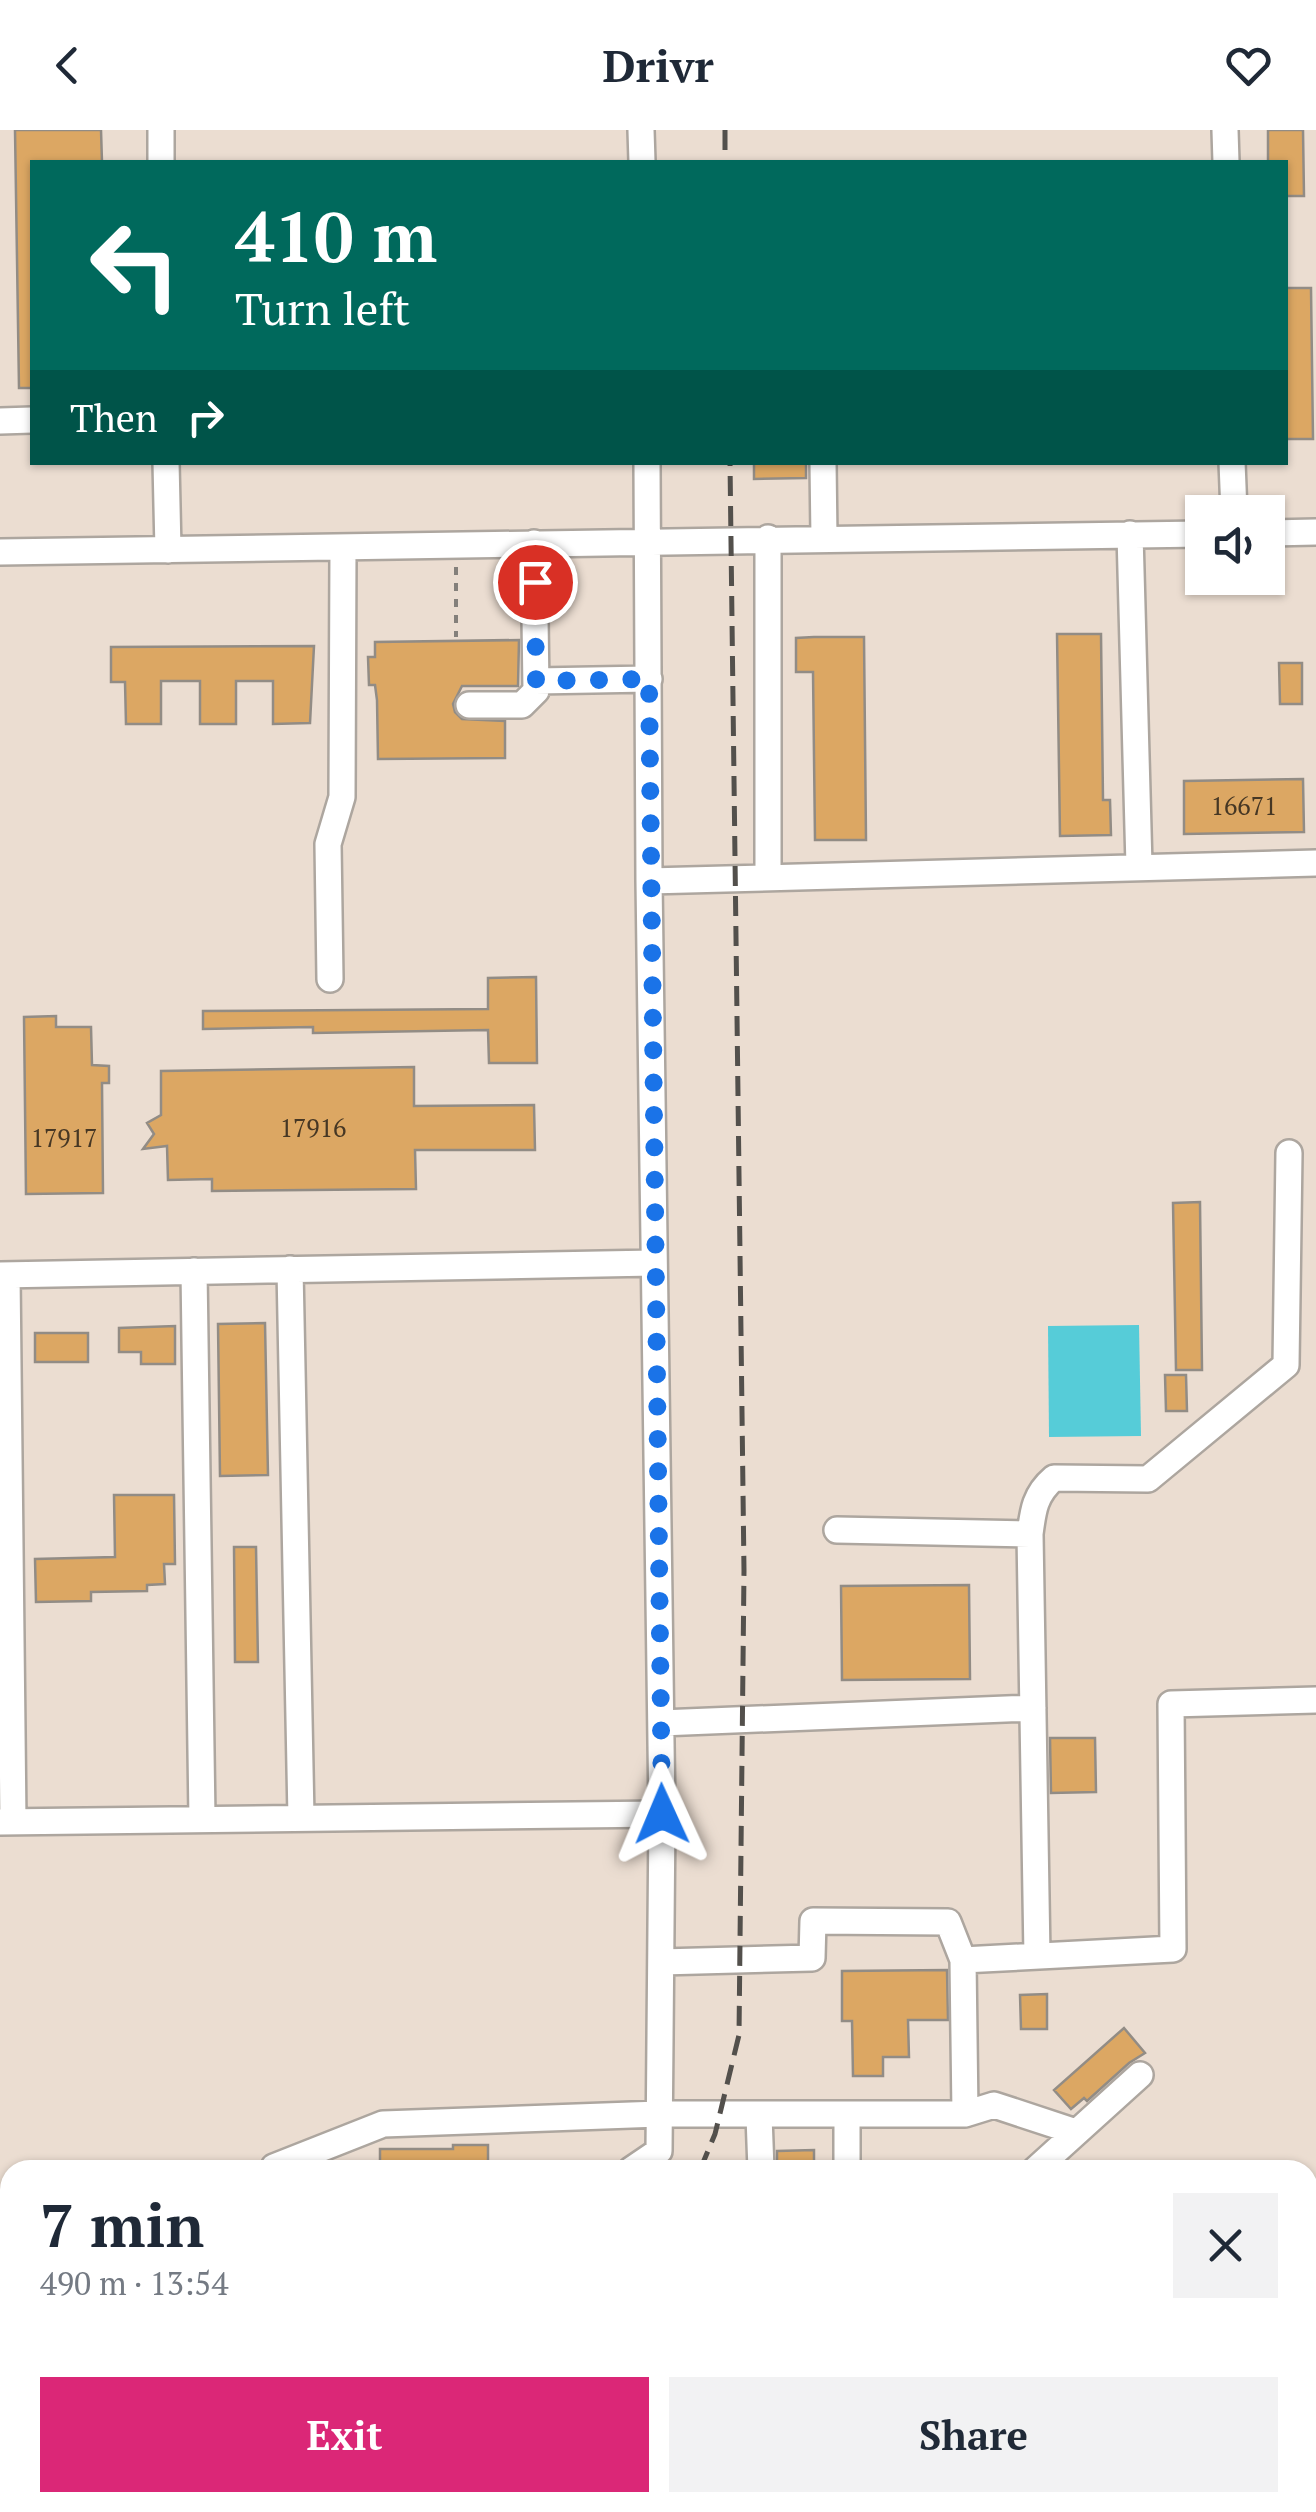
<!DOCTYPE html>
<html lang="en">
<head>
<meta charset="utf-8">
<style>
  :root { --surface:#fff; --page:#f2f2f3; --text:#1f2937; --muted:#747a83; --accent:#db2777 }
  body { margin:0; font-family:"PT Serif",serif; background:var(--page); color:var(--text); height:100vh; display:flex; flex-direction:column; font-size:38px; white-space:nowrap }
  * { box-sizing:border-box; margin:0 }
  p { font-size:32px; color:var(--muted) }
  .icon { flex:none; width:55px; height:55px; fill:none; stroke:currentColor; stroke-width:2; stroke-linecap:round; stroke-linejoin:round }
  .map { position:relative; flex:1; overflow:hidden }
  .details { position:absolute; left:0px; top:2030px; width:1318px; height:352px; display:flex; flex-direction:column; background:var(--surface); border-radius:30px 30px 0 0; box-shadow:0 2px 8px #0004 }
  .details>* { flex:none }
  .hud { position:absolute; left:30px; top:30px; width:1258px; height:305px; border-radius:0px; box-shadow:0 2px 8px #0004; background:#00695c; color:#fff; overflow:hidden }
  .buttons { position:absolute; left:1185px; top:365px; display:grid; gap:20px }
  .buttons a { display:grid; place-items:center; width:100px; height:100px; border-radius:0px; background:var(--surface); box-shadow:0 2px 8px #0004; font-size:50px }
  .pin { position:absolute; display:grid; place-items:center; width:85px; height:85px; color:#fff; margin:-42px; border:5px solid #fff; border-radius:50%; box-shadow:0 2px 10px #0007 }
  .me { position:absolute; width:110px; margin:-55px; rotate:359deg; stroke-linejoin:round; filter:drop-shadow(0 0 8px #0008) }
  .turn { display:flex; align-items:center; gap:35px; height:210px; padding:0 40px; font-size:45px }
  .turn .icon { width:130px; height:130px; stroke-width:2.5 }
  .turn b { display:block; font-size:70px; line-height:85px }
  .then { display:flex; align-items:center; height:95px; padding:0 40px; background:#0003; gap:20px; font-size:38px }
  .round { display:grid; place-items:center; flex:none; width:105px; height:105px; border-radius:0px; background:var(--page) }
  .overview { display:flex; align-items:center; justify-content:space-between; height:170px; padding:0 40px }
  h1 { font-size:60px; font-weight:800; line-height:75px }
  .cta { display:flex; gap:20px; margin-top:auto; padding:20px 40px }
  .cta a { flex:1; height:115px; border-radius:0px; background:var(--accent); color:#fff; font-size:40px; font-weight:800; line-height:115px; text-align:center }
  .cta a+a { background:var(--page); color:var(--text) }
  header { display:flex; justify-content:space-between; align-items:center; height:130px; padding:0 40px; background:var(--surface); font-size:45px; font-weight:800 }
  .map>svg:first-child { display:block }
  .built { fill:#ebddd1; fill-rule:evenodd }
  .water { fill:#56ccd8 }
  .building { fill:#dca763; stroke:#928c85; stroke-width:2.5 }
  .lines { fill:none; stroke-linecap:round; stroke-linejoin:round }
  .minor-casing { stroke:#ada69f; stroke-width:30 }
  .highway-casing { stroke:#c7c6c5; stroke-width:42 }
  .path { stroke:#84807b; stroke-width:4; stroke-dasharray:8 8; stroke-linecap:butt }
  .minor { stroke:#fff; stroke-width:25 }
  .highway { stroke:#c57982; stroke-width:38 }
  .rail { stroke:#53504c; stroke-width:5; stroke-dasharray:20 10; stroke-linecap:butt }
  .route { stroke:#1a73e8; stroke-width:18; stroke-dasharray:0 32.4 }
  .labels { text-anchor:middle; stroke-width:8; stroke-linejoin:round; paint-order:stroke }
  .number-label { font-size:25px; fill:#463724 }
</style>
</head>
<body>
<header><svg class="icon" aria-label="back" viewBox="0 0 24 24"><path d="M15 5l-7 7 7 7"/></svg>Drivr<svg class="icon" aria-label="heart" viewBox="0 0 24 24"><path d="M12 20l-8-8c-3-5 5-10 8-4 3-6 11-1 8 4z"/></svg></header>
<div class="map">
<svg width="1316" height="2382" viewBox="0 0 1316 2382">
  <rect width="100%" height="100%" fill="#efe8e1"/>
  <path class="built" d="M0,0h1316v2120l-8,5v-85h-1298v332l835,1 -37,9h-808zM32,32h1253v300h-1253zM1202,382h66v66h-66z
    M1316,2313v69h-119l16,-9 95,-1v-54z"/>
  <path class="water" d="M1139,1195l2,111 -92,1 -1,-111z"/>
  <path class="building" d="M15,0h86l1,32h-70v226h-13z
    M1268,0h35l1,66h-19v-34h-17z
    M1285,158h26l2,151h-28z
    M754,332h52v16l-52,1z
    M1057,504h44l2,166h7l1,35 -51,1z
    M814,507h50l2,203h-51l-2,-168h-17v-34z
    M519,510l-1,46h-56l-9,18 2,8 7,7 43,2v37l-127,1 -1,-59 -2,-15h-6l-1,-28h7v-15z
    M314,516l-4,77 -37,1v-43h-37v43h-36v-43h-39v43h-35l-1,-42h-14v-35z
    M1279,533h23v41h-22z
    M1303,649l1,53 -120,2v-53z
    M536,847l1,86h-48l-1,-33 -175,3v-6l-110,2v-18l285,-2v-31z
    M56,886v11h35l1,38 17,1v17h-7l1,110 -77,1 -2,-177z
    M414,937v39l120,-1 1,45h-120l1,39 -204,2v-12l-44,1 -1,-34 -24,3 11,-15 -7,-11 14,-8v-44z
    M1200,1072l2,168h-26l-3,-167z
    M265,1193l3,152 -48,1 -2,-152z
    M175,1196v38h-34v-12h-22v-24z
    M35,1203h53v29h-53z
    M1165,1245h21l1,36h-21z
    M114,1365h60l1,69h-11l1,20 -18,1v6l-56,1v9l-55,1 -1,-43 80,-2z
    M234,1417h22l2,115h-23z
    M969,1455l1,94 -128,1 -1,-94z
    M1050,1608h45l1,54 -45,1z
    M947,1840l1,50h-40l1,37h-26v19h-30l-1,-55h-10v-50z
    M1047,1864v35h-26l-1,-34z
    M1124,1898l21,25 -16,10 -42,38 -3,-3 -13,11 -17,-19z
    M453,2015h35v25h-108v-21h73z
    M814,2020v20h-37v-19z"/>
  <g class="lines">
    <defs>
      <path id="minor" d="M161,0v32
        M641,0l1,32
        M1225,0l1,32
        M0,291l32,-1
        M166,332l2,88
        M823,332l1,76
        M1232,332l2,50
        M1268,403l48,-1
        M1130,404l9,332
        M0,422l1202,-18
        M536,551l113,-2
        M469,575h53l14,-14 -2,-148
        M768,747v-339
        M649,751l667,-18
        M330,849l-2,-135 14,-47 1,-248
        M290,1139l11,549
        M194,1141l8,548
        M0,1145l654,-12
        M7,1145l6,547
        M837,1400l193,4 7,422
        M1030,1404c3,-24 5,-40 24,-56l94,1 138,-114 3,-212
        M661,1593l372,-15
        M0,1692l662,-8
        M661,1832l151,-4 1,-37 135,1 15,38 210,-11 -2,-245 145,-4
        M965,1984l29,-9 82,27
        M847,1985v55
        M759,1986l2,54
        M274,2037l109,-43 276,-10h306l-2,-154
        M631,2040l28,-19 3,-337 -13,-933 -2,-419
        M1035,2040l105,-95"/>
      <path id="highway" d="M1308,2231l8,-5
        M1308,2286l8,-5
        M1033,2382l18,-10
        M1130,2382l18,-10"/>
    </defs>
    <use href="#minor" class="minor-casing"/>
    <use href="#highway" class="highway-casing"/>
    <path class="path" d="M456,437v70
      M1308,2157l8,-5
      M891,2382l23,-10"/>
    <use href="#minor" class="minor"/>
    <use href="#highway" class="highway"/>
    <path class="rail" d="M725,0v32
      M700,2040l15,-36 24,-99 5,-464 -14,-1109
      M423,2382l14,-10"/>
  </g>
  <g class="lines">
    <path class="route" d="M535,452l1,99 113,-2 13,1135"/>
  </g>
  <g class="labels">
    <g class="number-label">
      <text x="1244" y="685">16671</text>
      <text x="313" y="1007">17916</text>
      <text x="64" y="1017">17917</text>
    </g>
  </g>
</svg>
<div class="buttons">
<a><svg class="icon" aria-label="sound" viewBox="0 0 24 24"><path d="M4 9h4l5-4v14l-5-4H4zM17 9q2 3 0 6"/></svg></a>
</div>
<div class="pin" style="left:535px;top:452px;background:#d93025"><svg class="icon" aria-label="arrive" viewBox="0 0 24 24"><path d="M6 21V4h12l-3 4 3 4H6"/></svg></div>
<svg class="me" style="left:662px;top:1684px" viewBox="-20 -20 40 40"><path d="M0-17L14 15 0 8-14 15z" fill="#1a73e8" stroke="#fff" stroke-width="4"/></svg>
<div class="hud">
<div class="turn"><svg class="icon" aria-label="left" viewBox="0 0 24 24"><path d="M17 20v-9H6M10 6l-5 5 5 5"/></svg><div><b>410 m</b>Turn left</div></div>
<div class="then">Then<svg class="icon" aria-label="right" viewBox="0 0 24 24"><path d="M7 20v-9h11M14 6l5 5-5 5"/></svg></div>
</div>
<section class="details">
<div class="overview"><div><h1>7 min</h1><p>490 m · 13:54</p></div><a class="round"><svg class="icon" aria-label="close" viewBox="0 0 24 24"><path d="M6 6l12 12M18 6L6 18"/></svg></a></div>
<div class="cta"><a>Exit</a><a>Share</a></div>
</section>
</div>
</body>
</html>
